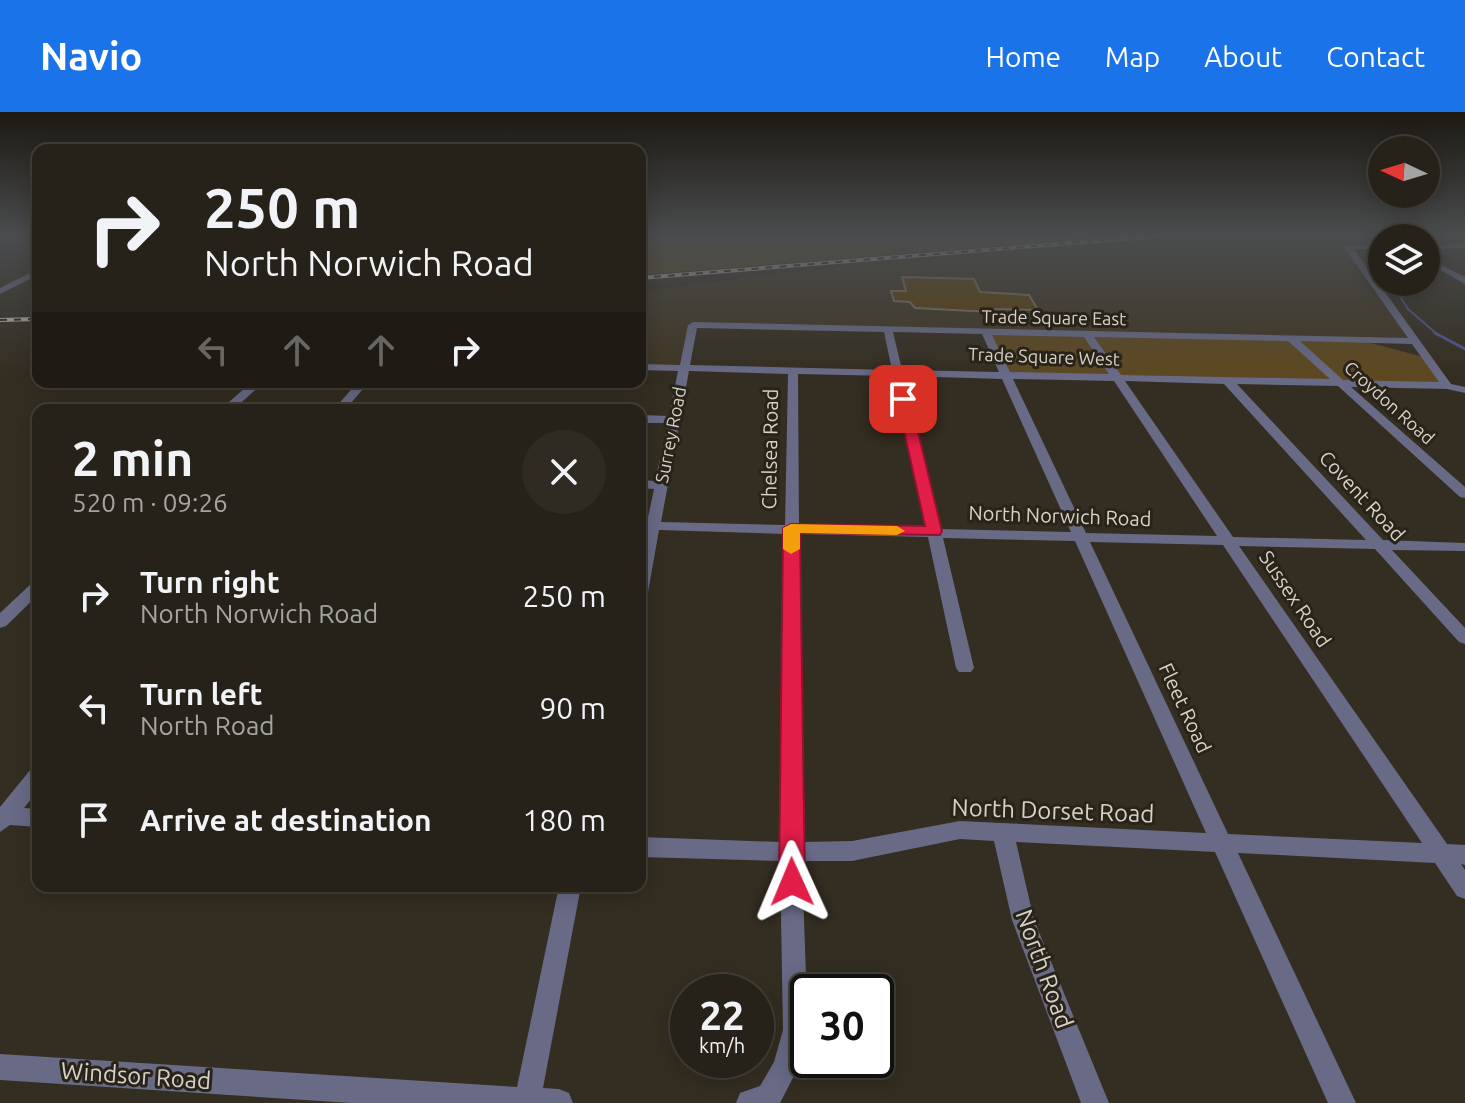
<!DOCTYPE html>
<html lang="en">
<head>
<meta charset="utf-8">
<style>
  :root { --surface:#272219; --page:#2f2a22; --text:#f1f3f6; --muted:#a4a4a2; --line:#433f38; --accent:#1a73e8 }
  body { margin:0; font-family:Ubuntu,sans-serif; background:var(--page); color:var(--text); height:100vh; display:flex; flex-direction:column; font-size:30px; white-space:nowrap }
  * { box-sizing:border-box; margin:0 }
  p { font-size:26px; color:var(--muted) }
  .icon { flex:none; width:44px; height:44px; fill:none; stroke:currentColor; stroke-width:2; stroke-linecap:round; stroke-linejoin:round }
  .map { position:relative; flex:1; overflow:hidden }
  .sheet { position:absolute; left:32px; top:292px; width:614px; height:488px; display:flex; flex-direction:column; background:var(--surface); border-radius:16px; box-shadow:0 4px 20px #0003,0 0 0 2px var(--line) }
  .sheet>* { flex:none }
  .top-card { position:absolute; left:32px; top:32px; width:614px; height:244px; border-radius:16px; box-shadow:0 4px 20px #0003,0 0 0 2px var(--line); background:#272219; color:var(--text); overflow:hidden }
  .needle { width:52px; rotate:274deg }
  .fabs { position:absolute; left:1368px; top:24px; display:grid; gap:16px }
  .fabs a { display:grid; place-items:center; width:72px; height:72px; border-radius:50%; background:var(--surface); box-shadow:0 4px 20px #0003,0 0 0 2px var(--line); font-size:40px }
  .speed { position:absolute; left:670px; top:862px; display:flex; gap:16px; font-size:40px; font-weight:700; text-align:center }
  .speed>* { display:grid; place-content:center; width:104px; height:104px; border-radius:50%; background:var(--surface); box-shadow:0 4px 20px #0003,0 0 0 2px var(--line); line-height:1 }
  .speed small { font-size:20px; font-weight:400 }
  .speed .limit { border:4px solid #111; border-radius:12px; background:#fff; color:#111 }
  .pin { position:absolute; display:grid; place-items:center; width:68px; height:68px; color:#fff; margin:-34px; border-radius:16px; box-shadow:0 4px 12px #0006 }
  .me { position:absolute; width:88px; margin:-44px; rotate:359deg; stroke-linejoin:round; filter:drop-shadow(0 0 6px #0008) }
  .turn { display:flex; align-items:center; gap:28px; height:168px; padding:0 40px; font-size:36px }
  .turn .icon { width:104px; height:104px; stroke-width:2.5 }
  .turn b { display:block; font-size:56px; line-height:68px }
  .lanes { display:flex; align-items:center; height:76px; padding:0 40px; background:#0003; justify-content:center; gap:40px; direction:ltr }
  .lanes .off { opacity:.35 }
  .round { display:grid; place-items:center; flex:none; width:84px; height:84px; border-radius:42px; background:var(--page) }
  .overview { display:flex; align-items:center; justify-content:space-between; height:136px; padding:0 40px }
  h1 { font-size:48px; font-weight:700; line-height:60px }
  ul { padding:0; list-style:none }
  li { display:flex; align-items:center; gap:24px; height:112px; padding:0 40px }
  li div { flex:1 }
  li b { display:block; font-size:30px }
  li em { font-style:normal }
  header { display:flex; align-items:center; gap:48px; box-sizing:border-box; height:112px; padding:0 40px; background:var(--accent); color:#fff }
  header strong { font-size:38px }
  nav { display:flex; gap:44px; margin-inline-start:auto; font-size:28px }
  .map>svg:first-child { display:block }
  .built { fill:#3f3523 }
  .green { fill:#5d4821 }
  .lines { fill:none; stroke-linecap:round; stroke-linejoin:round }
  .stream-far1 { stroke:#535491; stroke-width:2 }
  .stream { stroke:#535491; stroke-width:3 }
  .building { fill:#5a4006; stroke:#7b7366; stroke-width:2 }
  .minor { fill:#686a86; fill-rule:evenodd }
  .rail-casing { stroke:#bcb8b0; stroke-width:4 }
  .rail { stroke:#2a2318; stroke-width:2; stroke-dasharray:7; stroke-linecap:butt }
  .route { fill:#e11d48; stroke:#92132f; stroke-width:2 }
  .slow { fill:#f59e0b }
  .labels { text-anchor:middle; stroke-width:6; stroke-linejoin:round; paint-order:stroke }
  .far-street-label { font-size:18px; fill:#d5d1ca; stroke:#2a2318 }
  .street-label { font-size:20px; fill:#d5d1ca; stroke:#2a2318 }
  .near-street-label { font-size:24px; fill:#d5d1ca; stroke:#2a2318 }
</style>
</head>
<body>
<header>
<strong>Navio</strong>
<nav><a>Home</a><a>Map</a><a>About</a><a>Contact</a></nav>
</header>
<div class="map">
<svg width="1465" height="991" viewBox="0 0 1465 991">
  <rect width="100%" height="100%" fill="#342d21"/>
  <path class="built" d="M1194,124h152l19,11h-16l66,94 -722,-16 -9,43 -44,-1v-75l176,-23z"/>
  <path class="green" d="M640,124h479l-479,39z
    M986,221l361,7 28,4 52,14 20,28 -442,-9z"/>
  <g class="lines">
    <path class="stream-far1" d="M1355,124l22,16 5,12
      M1391,170l17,27 30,26"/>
    <path class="stream" d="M1435,221l30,16"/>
  </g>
  <path class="building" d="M902,165l72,2 6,13 49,3 9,15 -50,-1 2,3 -75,-4 -5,-6 -16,-1 -3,-10h15z"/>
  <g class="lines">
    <path class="minor" d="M1465,132v4l-39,1v-4z
      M1348,133h34v4h-28l97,135 14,3v6l-18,-4 -96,-2 114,100v11l-5,-1 -122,-111 -101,-2 146,156 82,3v8l-73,-1 73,78v16l-6,-2 -84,-93 -136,-3 208,298 18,1v20l-4,-1 4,6v29l-8,-3 -22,-33 -197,-10 118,250h-28l-113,-251 -199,-10 18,78 75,183h-28l-69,-183 -18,-79 -34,-2 -108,22h-50l6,172 -10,35 -18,35h-44l4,-10 20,-7 14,-24 9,-32 -3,-169 -140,-4v-20l140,5 5,-308 -126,-4 -11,62 -8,5v-42l14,-66 -14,-1v-8l15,1 13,-58h-28v-8l29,1 9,-45 -38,-1v-6l40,1 8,-40 5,-3 715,16 -64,-91zM697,216l187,4 8,38 -202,-5zM893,220l89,2 17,38 -97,-2zM992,223l92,2 25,37 -99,-2zM1094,225l194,4 42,38 -209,-4zM1300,229l112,3 27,38 -96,-2zM689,259l99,3 -3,151 -124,-3zM798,262l95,2 33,153 -127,-4zM904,264l98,3 69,153 -131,-3zM1013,267l101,2 103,155 -131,-3zM1125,269l99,3 142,156 -133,-3zM800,422l128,3 28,131 3,4h12l3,-4 -31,-130 132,3 131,292 -246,-12 -108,20 -50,1zM1090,430l133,3 199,298 -194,-9z
      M1426,145l39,20v7l-39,-22z
      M38,157v6l-38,19v-6z
      M256,270h14l-16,9 -21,19h-13l26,-23z
      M358,270h11l-24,28h-12z
      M38,469v14l-32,31 -6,2v-15l33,-31z
      M38,655v23l-14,18 14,1v18l-28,-2 -10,7v-25l31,-38z
      M559,774h22l-38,202 16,1 10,4 4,10h-222l-351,-23v-26l517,33z"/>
    <defs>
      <path id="rail" d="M640,166l518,-42
        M0,208l38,-1"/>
    </defs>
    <use href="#rail" class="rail-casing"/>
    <use href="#rail" class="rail"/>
  </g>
  <linearGradient id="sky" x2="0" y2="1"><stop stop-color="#1d1912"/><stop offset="0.47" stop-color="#4a4c4e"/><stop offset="1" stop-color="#4a4c4e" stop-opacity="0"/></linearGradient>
  <rect width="1465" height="263" fill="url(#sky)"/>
  <path class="route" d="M903,283l7,4 32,132 -2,4 -140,-2 5,349 -4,8 -9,3 -9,-3 -4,-8 4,-354 8,-4 134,2 -28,-127z"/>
  <path class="slow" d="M791,412l106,2 8,5 -8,4 -97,-2v16l-9,5 -8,-5v-21z"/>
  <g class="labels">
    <g class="far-street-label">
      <text transform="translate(1054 206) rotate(1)" y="6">Trade Square East</text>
      <text transform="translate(1044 245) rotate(2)" y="6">Trade Square West</text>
      <text transform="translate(1389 291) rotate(42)" y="6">Croydon Road</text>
      <text transform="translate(671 323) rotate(-79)" y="6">Surrey Road</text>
    </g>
    <g class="street-label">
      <text transform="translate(770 337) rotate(-89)" y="7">Chelsea Road</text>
      <text transform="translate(1362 384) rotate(47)" y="7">Covent Road</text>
      <text transform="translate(1060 404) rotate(2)" y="7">North Norwich Road</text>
      <text transform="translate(1295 487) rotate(56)" y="7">Sussex Road</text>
      <text transform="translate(1185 596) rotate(65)" y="7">Fleet Road</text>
    </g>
    <g class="near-street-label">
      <text transform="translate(1053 699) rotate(2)" y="8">North Dorset Road</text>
      <text transform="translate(1044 857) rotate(70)" y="8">North Road</text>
      <text transform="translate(136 964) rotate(4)" y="8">Windsor Road</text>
    </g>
  </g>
</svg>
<div class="fabs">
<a><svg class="needle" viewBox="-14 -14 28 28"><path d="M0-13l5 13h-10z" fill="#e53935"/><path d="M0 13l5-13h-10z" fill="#a4a4a2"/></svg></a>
<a><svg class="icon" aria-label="layers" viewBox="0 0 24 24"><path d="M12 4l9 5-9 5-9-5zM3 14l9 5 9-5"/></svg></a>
</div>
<div class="speed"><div>22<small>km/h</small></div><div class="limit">30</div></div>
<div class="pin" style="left:903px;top:287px;background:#d93025"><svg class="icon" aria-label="arrive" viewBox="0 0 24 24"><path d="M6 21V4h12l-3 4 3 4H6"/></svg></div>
<svg class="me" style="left:792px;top:770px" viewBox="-20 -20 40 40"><path d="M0-17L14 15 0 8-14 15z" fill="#e11d48" stroke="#fff" stroke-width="4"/></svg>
<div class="top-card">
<div class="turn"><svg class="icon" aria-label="right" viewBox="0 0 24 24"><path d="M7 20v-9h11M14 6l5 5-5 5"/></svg><div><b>250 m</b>North Norwich Road</div></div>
<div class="lanes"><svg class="icon off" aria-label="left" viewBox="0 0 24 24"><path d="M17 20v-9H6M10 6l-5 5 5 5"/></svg><svg class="icon off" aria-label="ahead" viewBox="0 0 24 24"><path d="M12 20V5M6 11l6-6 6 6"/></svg><svg class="icon off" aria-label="ahead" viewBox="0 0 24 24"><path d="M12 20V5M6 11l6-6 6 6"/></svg><svg class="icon" aria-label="right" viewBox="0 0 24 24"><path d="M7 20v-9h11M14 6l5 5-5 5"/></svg></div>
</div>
<section class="sheet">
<div class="overview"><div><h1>2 min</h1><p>520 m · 09:26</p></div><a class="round"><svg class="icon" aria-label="close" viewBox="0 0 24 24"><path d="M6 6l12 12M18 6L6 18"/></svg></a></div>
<ul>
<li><svg class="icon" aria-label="right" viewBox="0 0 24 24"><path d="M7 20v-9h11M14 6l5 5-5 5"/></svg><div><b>Turn right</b><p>North Norwich Road</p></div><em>250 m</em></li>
<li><svg class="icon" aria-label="left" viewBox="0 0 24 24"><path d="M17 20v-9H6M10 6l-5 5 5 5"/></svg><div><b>Turn left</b><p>North Road</p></div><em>90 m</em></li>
<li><svg class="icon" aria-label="arrive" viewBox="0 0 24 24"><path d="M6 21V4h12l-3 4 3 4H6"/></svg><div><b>Arrive at destination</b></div><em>180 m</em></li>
</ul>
</section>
</div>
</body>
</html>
